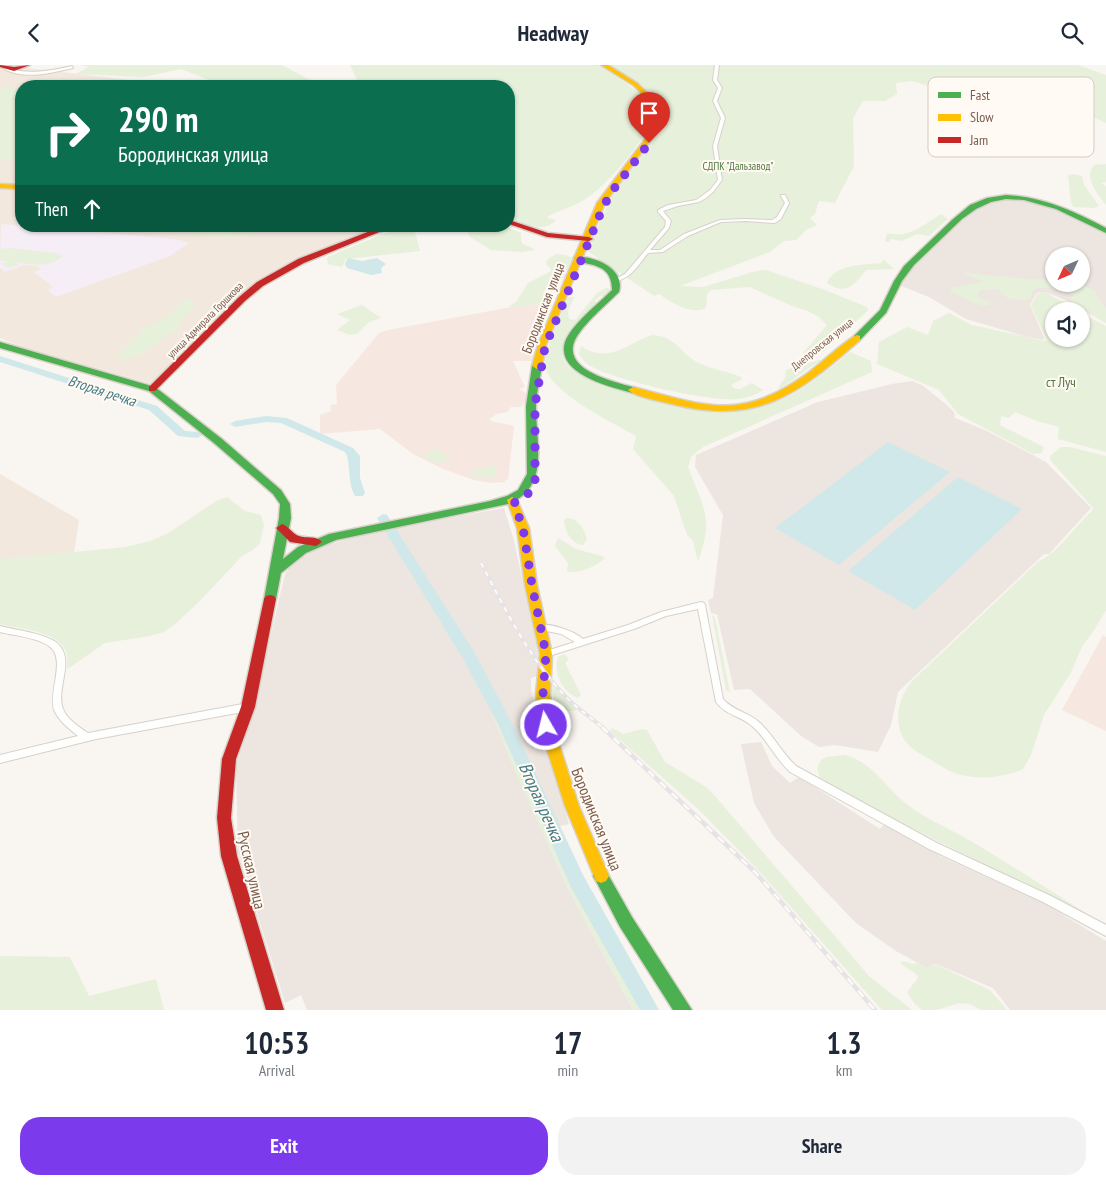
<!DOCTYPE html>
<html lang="en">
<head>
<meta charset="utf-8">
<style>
  :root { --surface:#fff; --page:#f2f2f3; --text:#1f2937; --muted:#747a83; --accent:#7c3aed }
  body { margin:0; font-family:"PT Sans Narrow",sans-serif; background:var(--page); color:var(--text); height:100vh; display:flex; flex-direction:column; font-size:19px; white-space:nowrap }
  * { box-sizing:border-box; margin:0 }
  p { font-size:16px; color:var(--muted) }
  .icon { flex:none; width:28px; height:28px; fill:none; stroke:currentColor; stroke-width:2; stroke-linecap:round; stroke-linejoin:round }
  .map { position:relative; height:945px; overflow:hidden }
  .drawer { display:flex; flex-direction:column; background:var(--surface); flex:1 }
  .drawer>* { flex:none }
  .hud { position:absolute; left:15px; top:15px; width:500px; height:152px; border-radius:20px; box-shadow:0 1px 4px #0004; background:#0b6e4f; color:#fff; overflow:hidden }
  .needle { width:32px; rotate:226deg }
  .buttons { position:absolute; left:1045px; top:182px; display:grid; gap:10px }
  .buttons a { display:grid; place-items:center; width:45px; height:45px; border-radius:50%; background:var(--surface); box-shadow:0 1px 4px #0004; font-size:25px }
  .pin { position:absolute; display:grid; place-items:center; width:42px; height:42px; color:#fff; margin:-51px -21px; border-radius:50% 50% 50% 0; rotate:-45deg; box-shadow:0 0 5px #0007 }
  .pin .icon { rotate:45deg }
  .me { position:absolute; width:55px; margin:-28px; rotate:352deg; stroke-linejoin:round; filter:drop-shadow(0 0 4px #0008) }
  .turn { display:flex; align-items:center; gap:18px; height:105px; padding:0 20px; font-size:22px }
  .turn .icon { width:65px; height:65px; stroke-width:2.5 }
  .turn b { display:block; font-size:35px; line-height:42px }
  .then { display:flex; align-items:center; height:48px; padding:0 20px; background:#0003; gap:10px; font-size:19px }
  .eta { display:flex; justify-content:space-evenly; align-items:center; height:85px; text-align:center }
  .eta b { font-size:30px; font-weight:700; line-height:35px }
  .cta { display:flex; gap:10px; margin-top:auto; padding:10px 20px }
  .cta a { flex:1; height:58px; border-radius:20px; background:var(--accent); color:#fff; font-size:20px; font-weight:700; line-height:58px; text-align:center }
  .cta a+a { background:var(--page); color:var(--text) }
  header { display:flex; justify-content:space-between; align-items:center; height:65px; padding:0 20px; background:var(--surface); font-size:22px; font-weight:700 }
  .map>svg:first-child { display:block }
  .residential { fill:#f2e8de }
  .commercial { fill:#f6e8e1 }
  .industrial { fill:#ede5e0; fill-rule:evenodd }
  .education { fill:#f6eef6 }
  .green { fill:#e7f0db }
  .water { fill:#d0e8ea }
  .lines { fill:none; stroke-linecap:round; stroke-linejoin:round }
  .river { fill:#d0e8ea; fill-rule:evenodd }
  .street-casing { stroke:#d7d1cb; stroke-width:2 }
  .fast-casing { stroke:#d9d2cb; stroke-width:3 }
  .slow-casing { stroke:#d9d2cb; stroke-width:3 }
  .jam-casing { stroke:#d9d2cb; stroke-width:3 }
  .street { fill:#fefefd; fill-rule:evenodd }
  .fast { fill:#4caf50; fill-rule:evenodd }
  .slow { fill:#ffc107; fill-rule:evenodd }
  .jam { fill:#c62828; fill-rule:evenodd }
  .rail-far1-casing { stroke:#e6e3e7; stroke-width:4 }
  .rail-casing { stroke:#e6e3e7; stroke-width:4.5 }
  .rail-far1 { stroke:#fffaf3; stroke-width:2; stroke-dasharray:5; stroke-linecap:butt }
  .rail { stroke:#fffaf3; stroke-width:2.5; stroke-dasharray:8; stroke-linecap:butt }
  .route { stroke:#7c3aed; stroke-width:9; stroke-dasharray:0 16.2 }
  .labels { text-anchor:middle; stroke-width:4; stroke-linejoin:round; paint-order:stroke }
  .far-park-label { font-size:11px; fill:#537a41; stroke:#fffaf3 }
  .far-street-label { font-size:11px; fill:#7a5c4d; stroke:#fffaf3 }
  .street-label { font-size:14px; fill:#7a5c4d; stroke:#fffaf3 }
  .park-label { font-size:14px; fill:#537a41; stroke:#fffaf3 }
  .water-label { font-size:15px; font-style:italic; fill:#437c86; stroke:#fffaf3 }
  .near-street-label { font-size:16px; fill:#7a5c4d; stroke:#fffaf3 }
  .near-water-label { font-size:18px; font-style:italic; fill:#437c86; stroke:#fffaf3 }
  .key { fill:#fffaf3; stroke:#d7cbc1; stroke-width:1 }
  .key-label { font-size:14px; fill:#7a5c4d }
</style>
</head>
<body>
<header><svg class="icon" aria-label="back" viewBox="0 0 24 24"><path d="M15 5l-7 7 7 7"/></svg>Headway<svg class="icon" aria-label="search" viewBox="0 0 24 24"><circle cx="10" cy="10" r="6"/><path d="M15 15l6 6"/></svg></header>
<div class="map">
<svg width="1106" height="945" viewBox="0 0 1106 945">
  <rect width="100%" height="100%" fill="#f9f5f0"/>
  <path class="residential" d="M0,0l148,17 8,4h-135v140h362l-90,36 -38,22 -29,24 -73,76 -135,-38 -18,-8z
    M0,409l79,46 -6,40 -73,12z"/>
  <path class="commercial" d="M528,239l12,1 1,3h4l1,4h3l-13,31 -4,18h-19l12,26 -6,2 7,4 2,6 -7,8h-10l-4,5 -10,2 -8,5 2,2 23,5 -6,54h-3v2l-14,1 -17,-3 -31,-11 -30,-15 -33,-25 -60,5v-19l11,-4 -1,-6 7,-1 -1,-19 43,-52 9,-3z
    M1103,570l3,2v94l-44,-21z"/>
  <path class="industrial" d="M1010,133l27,3 69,31v91l-36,-21 -24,-10h-7l-3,2 -6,11 15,35 -18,-3 -61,-18 -37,-22 -30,-12 8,-12 43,-46 38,-27zM1054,191h27v28h-27z
    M912,316l10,4 26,21 6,6 1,6 30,12 61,32 45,46 -42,46h-5l-146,138 -7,33 -13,27 -43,-7 -16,2 -18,-11 -51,-47 -16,1 -17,-76 -6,-1 -3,-13 5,-2 10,-83 -28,-48 1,-12 122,-53 74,-18z
    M504,443l10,33 23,105 3,29 -9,3v12l38,134 -27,6 25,57 66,123h-326l-6,-15 -16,8 -47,-151 -2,-86 17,-54 32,-138 7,-10 28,-17 55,-16z
    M761,677l11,24 18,17 9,-6 81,52 5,-6 57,34 100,45 64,39v69h-96l-17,-22 -57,-24 -9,4 -31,-17 -40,-28 -82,-86 -20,-34 -13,-59z"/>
  <path class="education" d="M1,159l174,15 14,4 -19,13 -114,41 -8,-7 5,-3 -19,-15 7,-3 -4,-3 -13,-1 -19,7 -5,-4z"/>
  <path class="green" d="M81,0h201l26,14 41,7h-124l-44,-17 -37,8 -69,-3 14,-7z
    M350,0h249l45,31 11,15c-4,24 -50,77 -71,89 -12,7 -24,10 -36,16v2l8,2c-12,14 -32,4 -47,-3v-131h-147l-5,-6z
    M607,0h471l28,10v48l-29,-13 -33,1 -30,-10 -48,-4 -54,-16 -16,2 1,11 -12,7h-22l-10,17 1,48 -19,37 -16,-2 -4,13 -5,4 7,7 -11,5 -10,10 -12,1 -14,11 -90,34 23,1 53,-16 10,-1 59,20 42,17 1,3 -3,3 -42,39 -17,4 -3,-3 24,-28 -8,-8 -11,-6 -16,-5 -42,-19 -39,3 -4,4 -1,14c-15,7 -34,-5 -47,-14l-5,2 -68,-46 34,-70 46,-64c-16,-24 -34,-35 -59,-51z
    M8,21l13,5v66l-21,4v-68l2,-6z
    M1106,99v18l-5,1 5,3v19c-8,-10 -23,-28 -12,-40z
    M1074,109l8,2 2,9 15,21 -5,2 -20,-1 -3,-4 -3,-28z
    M941,149l7,5 -19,17 -12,-2 -15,7 -11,-2 -2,3h-4l2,-9c20,6 37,-8 54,-19z
    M259,161h8c-21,18 -60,8 -85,6l46,-1 5,3h7z
    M402,161h16l-3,6 5,19 -74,8 -4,8 -14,-3 -1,-6 3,-2z
    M464,161h41l16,7c-1,16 5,9 14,17l-13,2 -31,-2 -21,-13z
    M10,183l47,5 6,3c-14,13 -31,8 -48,6l3,3 -9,3 -7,-4 6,-3 -8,-1v-11z
    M556,189l10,1 6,3 -8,20 -19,11 -5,16c-11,-2 -21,4 -31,1l7,-4 12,-19 23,-12v-2l-5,-5 1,-4z
    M883,194l11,10 -28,1c-12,15 -19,26 -39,13 8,-20 38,-18 55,-20z
    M965,208l79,7 10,1v3h26l16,7 1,6 9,11v15l-35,-21 -2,-3 5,-4 -1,-2 -23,-5h-14l-3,3 -2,7c-11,5 -27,2 -33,-9l-17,1 -4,4c3,6 12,5 14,11 -9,4 -32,-9 -41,-14l3,-4 32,-5 -21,-8z
    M606,223h3l1,3 -5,6 -5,-1 -6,5 4,2c-10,11 -38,35 -36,51 2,14 19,22 30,27 15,5 33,8 48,12 35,8 73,24 108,17 38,-6 73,-34 102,-58l21,9 1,11 -169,75 -12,10 -3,10c16,43 26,49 10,95l-5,-21 -6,-6 -13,-39 -41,-47 3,-13c-22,-13 -91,-45 -91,-73 1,-19 16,-48 23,-66h6l-6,15 1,7 3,1 4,-1 21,-26z
    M1041,227h4l34,19h-25v28h27v-26l25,13v126l-48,-13 1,-12 -22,-6 -22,-9 -6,6 -8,-2 -1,9 44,22 -2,6 -9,1 -75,-40 -19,-24 -62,-26 2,-22 28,-15 21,8 5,-14 16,-8 23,12 73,16 2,-1 -16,-34 6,-12z
    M189,234l5,2 1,3 -18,25 -38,27 -17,4 -7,-3 26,-25 2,-4 19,-8 16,-12 4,-8z
    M362,240l19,13 -12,4 -12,12 -8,1 -12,-5 13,-10 -13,-6z
    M652,270c25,1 29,20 47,28 13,7 29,8 42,14l1,2 -11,6c7,9 13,1 21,-2l11,7c-7,5 -16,8 -25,9 -27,3 -126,-19 -149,-34 -4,-2 -7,-7 -10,-11l2,-8c27,19 47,-3 71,-11z
    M818,295h3l-40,28h-3l7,-10 1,-8z
    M1061,382h9l36,9v154l-13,22 -10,13 -13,29 -26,41 -13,40 -8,14c-18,8 -41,11 -61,6 -11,-2 -21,-9 -31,-15 -8,-5 -19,-10 -25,-18 -14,-19 -8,-44 6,-61l127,-120c21,-10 35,-34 53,-50l1,-3 -42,-47 -1,-5z
    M435,383l2,1 15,11 -13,3 -12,-3 -3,-4z
    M489,401l9,1 -3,11h-16l-11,-5z
    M227,432l18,14 16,4 3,10 -4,18 -7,7 -11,6 -43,46 -24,22 -11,8 -14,4 -45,7 -36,25h-2c0,-4 1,-8 0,-12 -3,-25 -48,-27 -67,-32v-65l126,-12 24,-6 17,-7 49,-33z
    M567,453c12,1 17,11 20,21l-4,6c-12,-1 -18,-14 -19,-25z
    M558,473l18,11 29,8c-7,10 -26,16 -38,15l1,-9 -13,-17z
    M712,550l3,3 15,74 -4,-2z
    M564,589l5,5 -4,4 16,32 -3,3c-16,-6 -25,-25 -20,-41z
    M552,618l24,24v3l-11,2 -3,-6 -7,-3 -5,-17z
    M486,634l4,1 81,181 73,129h-11l-66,-123 -54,-120z
    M612,663l11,6 19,-5 5,1 18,32 41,25 9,9 154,180 43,34h-30l-124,-140 -59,-60 -89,-79z
    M844,690c27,6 40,30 59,46 22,19 49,28 73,43 38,23 75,47 113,71l2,3 -219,-110 -52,-30 -3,-10 4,-8 6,-3z
    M0,891l70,1 19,39 67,-17 8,31h-164z
    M902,896l11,3 4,-1 10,4 10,-2 53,25 17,20h-26l-11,-6 -10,-1 -24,7h-14l-8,-7 -7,-11 11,-14 -2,-4 -15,-10z"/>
  <path class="water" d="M348,193l14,3 15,-3 9,6 -5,4 1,5 -11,2 -24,-7 -2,-4z
    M888,377l62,30 -111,93 -64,-37z
    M958,412l64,32 -107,101 -67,-39z"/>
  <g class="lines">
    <path class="river" d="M0,291l157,50 28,25 12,1 6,3 -6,3 -19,-2 -29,-26 -149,-48z
      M266,351l21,2 66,30 7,8v22l5,15 -2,3h-8c-8,-14 -4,-36 -10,-44l-64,-29 -15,-1 -31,5 -5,-3 5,-3z
      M383,449l4,1 86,135 38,71 72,154 76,135h-19l-69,-123 -74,-165 -35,-65 -85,-139z"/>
    <defs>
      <path id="street" d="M715,0h4l-2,15 5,8 -5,13 8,17 -8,28 5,34 -9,12 -7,6 -7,4 -21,4 -15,5 8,10 -2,7 -19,22h10l24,-16 36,-14 25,-1 27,1 5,-3 8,-14 -4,-7v-1h4l4,8 -8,16 -6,4 -30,-2 -24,1 -33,14 -25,16 -15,1c-9,11 -18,27 -33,28v-2l10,-5 40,-47 1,-6 -8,-9v-2l10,-5 28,-5 6,-4 8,-6 8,-10 -5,-34 8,-28 -8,-17 5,-13 -5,-8z
        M72,1l1,2c-22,5 -48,12 -69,1l2,-1c23,7 43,3 66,-2z
        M701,537l3,1 1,2 18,94c10,12 26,13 37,24 14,13 22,30 36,43l141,77 114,53 55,29v11l-63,-34 -114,-53 -139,-77c-15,-14 -23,-33 -38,-46 -11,-10 -27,-11 -36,-24l-18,-93 -32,7 -32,13 -88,28 -3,-1 -1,-2 1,-2 32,-10 -14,-8 -24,-5 -1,-2 1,-2c13,-2 36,5 46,14l45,-14 33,-13z
        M0,561c16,4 42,7 56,16 21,17 -1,46 7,67 4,10 16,18 25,24l160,-30 3,2 1,2 -1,2 -3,2 -152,28 -96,24v-8l78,-19c-9,-7 -19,-15 -24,-26 -6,-19 13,-51 -5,-64 -13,-9 -34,-10 -49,-14z"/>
      <path id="fast" d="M1006,130c37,2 68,16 100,33v5l-50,-24 -32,-9 -18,-1 -15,3 -15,7 -14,10 -48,46 -12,16 -16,32 -26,27h-6v-4l26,-26 14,-29 10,-15 48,-46 18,-15 17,-7z
        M574,192c19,-2 52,11 45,35 -13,13 -36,32 -44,48 -14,31 41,42 61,48v4l-3,1c-22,-6 -78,-19 -68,-51 6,-17 34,-39 47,-52 0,-25 -19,-25 -38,-29z
        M0,277l155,45 67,52 59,51 9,14 1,14 -8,41 15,-12 31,-13 161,-33 17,-5 11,-6 9,-16 -1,-68 6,-40 5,-3 5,3c-2,14 -6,28 -6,42 0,36 14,80 -28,96l-172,36 -30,13 -25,20 -5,26 -2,3h-8l-2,-3 15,-81 1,-14 -7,-10 -59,-51 -65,-52 -149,-43z
        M601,804l5,2 26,46 60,93h-19l-53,-83 -24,-46 -3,-5 3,-5z"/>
      <path id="slow" d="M601,0h7l29,18 26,25 1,7 -12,23 -47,65 -59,142 -4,21 -5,3 -5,-3 6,-21 59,-142 49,-65 12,-23v-6l-25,-24z
        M0,119l21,1v4l-21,-1z
        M857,270l3,1v4c-62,54 -102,86 -188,64 -12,-3 -36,-7 -44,-14l5,-3c74,19 107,35 175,-14 11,-8 39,-34 49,-38z
        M512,432l5,3 12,28 8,57 15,69 -2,40 3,31 26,81 30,70 -3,5 -5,2 -5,-2 -31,-75 -26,-81 -3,-31 4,-40 -15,-69 -8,-57 -10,-28z"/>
      <path id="jam" d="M0,0l14,2 16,-2 -16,6 -14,-4z
        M509,155l39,13 41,4 4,2 -4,2 -42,-4 -38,-13z
        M383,161h11l-90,37 -41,23 -18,15 -90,90h-6v-4l90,-90 18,-15 41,-23z
        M282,459c7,2 10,10 17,12 7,3 17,-1 23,6l-6,4 -26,-4 -14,-14z
        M270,530l4,1 2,3 -21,108 -19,52 -5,59 6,38 47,154h-18l-45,-154 -4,-38 5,-59 19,-52 23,-108 2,-3z"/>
    </defs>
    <use href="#street" class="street-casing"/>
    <use href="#fast" class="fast-casing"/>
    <use href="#slow" class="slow-casing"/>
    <use href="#jam" class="jam-casing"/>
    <use href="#street" class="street"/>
    <use href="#fast" class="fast"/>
    <use href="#slow" class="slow"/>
    <use href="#jam" class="jam"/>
    <defs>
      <path id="rail-far1" d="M481,498c24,46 48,95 84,133 11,12 26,21 38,32"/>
      <path id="rail" d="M602,662l154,146 119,137"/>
    </defs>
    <use href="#rail-far1" class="rail-far1-casing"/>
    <use href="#rail" class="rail-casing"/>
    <use href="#rail-far1" class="rail-far1"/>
    <use href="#rail" class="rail"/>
  </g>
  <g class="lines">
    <path class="route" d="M546,660l-3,-31 3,-40 -14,-69 -9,-57 -9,-25 13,-8 8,-11v-79l10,-58 56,-135 9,-18 39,-51"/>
  </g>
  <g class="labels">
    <g class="far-park-label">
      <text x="738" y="105">СДПК "Дальзавод"</text>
    </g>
    <g class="far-street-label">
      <text transform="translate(205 255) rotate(-45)" y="4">улица Адмирала Горшкова</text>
      <text transform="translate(822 279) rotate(-39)" y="4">Днепровская улица</text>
    </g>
    <g class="street-label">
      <text transform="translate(543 243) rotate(-69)" y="5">Бородинская улица</text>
    </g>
    <g class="park-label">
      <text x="1061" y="322">ст Луч</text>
    </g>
    <g class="water-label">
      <text transform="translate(102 326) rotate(18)" y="5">Вторая речка</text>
    </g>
    <g class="near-street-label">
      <text transform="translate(597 754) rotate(68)" y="6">Бородинская улица</text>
      <text transform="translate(252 805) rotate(77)" y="6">Русская улица</text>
    </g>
    <g class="near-water-label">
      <text transform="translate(541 737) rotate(66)" y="6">Вторая речка</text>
    </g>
  </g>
  <rect x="928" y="12" width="166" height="80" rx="8" class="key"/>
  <rect x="938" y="27" width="23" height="6" fill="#4caf50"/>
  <rect x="938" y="49" width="23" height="7" fill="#ffc107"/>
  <rect x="938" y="72" width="23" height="6" fill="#c62828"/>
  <g class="key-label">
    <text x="970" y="35">Fast</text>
    <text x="970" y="57">Slow</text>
    <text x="970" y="80">Jam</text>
  </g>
</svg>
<div class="buttons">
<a><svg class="needle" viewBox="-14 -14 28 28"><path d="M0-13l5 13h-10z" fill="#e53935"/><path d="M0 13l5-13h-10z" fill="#747a83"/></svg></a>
<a><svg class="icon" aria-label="sound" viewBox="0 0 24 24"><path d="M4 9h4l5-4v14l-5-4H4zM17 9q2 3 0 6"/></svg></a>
</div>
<div class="pin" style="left:649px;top:78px;background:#d93025"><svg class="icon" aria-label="arrive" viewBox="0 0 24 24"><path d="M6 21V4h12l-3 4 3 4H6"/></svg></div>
<svg class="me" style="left:546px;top:660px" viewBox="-20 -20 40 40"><circle r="17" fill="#7c3aed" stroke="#fff" stroke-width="3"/><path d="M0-11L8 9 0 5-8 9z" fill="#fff"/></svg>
<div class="hud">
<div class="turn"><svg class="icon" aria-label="right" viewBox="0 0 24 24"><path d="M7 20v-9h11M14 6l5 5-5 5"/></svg><div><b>290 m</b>Бородинская улица</div></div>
<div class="then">Then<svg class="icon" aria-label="ahead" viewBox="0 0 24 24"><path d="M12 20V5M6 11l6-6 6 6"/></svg></div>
</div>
</div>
<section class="drawer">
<div class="eta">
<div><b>10:53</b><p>Arrival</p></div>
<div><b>17</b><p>min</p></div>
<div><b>1.3</b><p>km</p></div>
</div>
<div class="cta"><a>Exit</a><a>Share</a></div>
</section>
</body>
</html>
